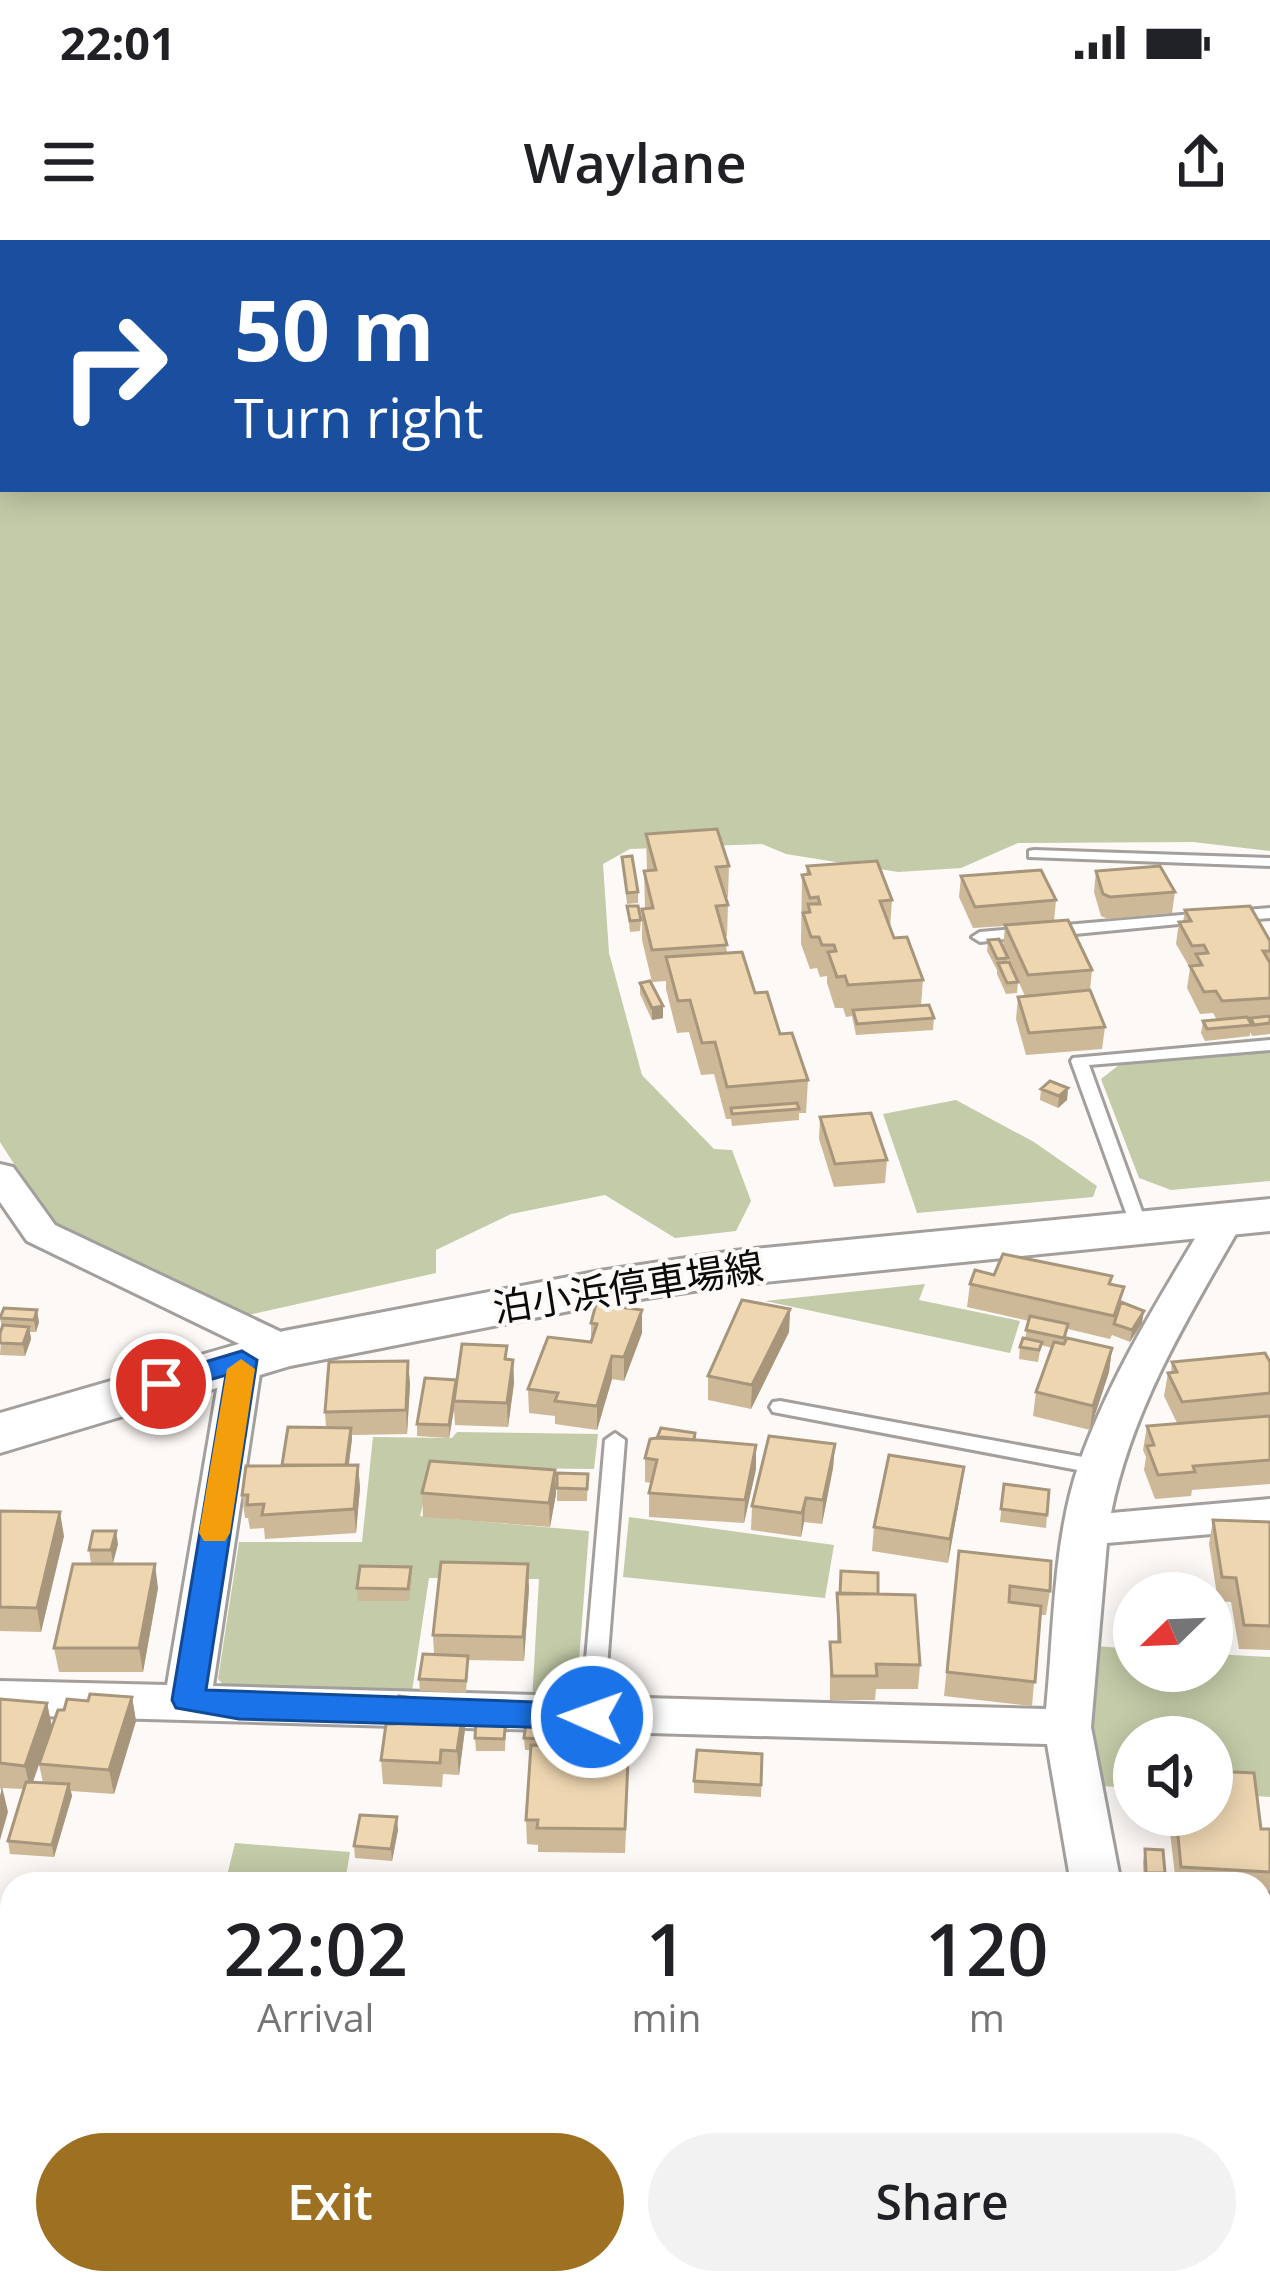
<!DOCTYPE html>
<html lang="en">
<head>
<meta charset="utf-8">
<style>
  :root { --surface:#fff; --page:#f2f2f2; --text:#202124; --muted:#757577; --accent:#9e7022 }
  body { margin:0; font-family:"Open Sans","Noto Sans JP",sans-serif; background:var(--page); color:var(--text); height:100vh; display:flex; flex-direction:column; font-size:45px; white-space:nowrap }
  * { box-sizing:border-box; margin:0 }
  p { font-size:39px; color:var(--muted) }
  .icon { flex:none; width:66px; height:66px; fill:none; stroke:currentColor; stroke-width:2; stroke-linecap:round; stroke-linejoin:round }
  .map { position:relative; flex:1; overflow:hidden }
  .details { position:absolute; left:0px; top:1632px; width:1272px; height:423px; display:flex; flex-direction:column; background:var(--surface); border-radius:36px 36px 0 0; box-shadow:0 6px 30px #0003 }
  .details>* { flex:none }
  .guide { position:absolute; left:0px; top:0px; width:1272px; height:252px; box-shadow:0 6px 30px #0003; background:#1a4fa0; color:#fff; overflow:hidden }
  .needle { width:78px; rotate:247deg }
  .fabs { position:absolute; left:1113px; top:1332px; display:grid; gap:24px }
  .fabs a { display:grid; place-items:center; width:120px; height:120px; border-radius:50%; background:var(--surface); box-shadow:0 6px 30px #0003; font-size:60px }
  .pin { position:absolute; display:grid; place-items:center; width:102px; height:102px; color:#fff; margin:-51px; border:6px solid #fff; border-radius:50%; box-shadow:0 3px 12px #0007 }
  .me { position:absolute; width:132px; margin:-66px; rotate:272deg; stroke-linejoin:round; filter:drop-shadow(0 0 9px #0008) }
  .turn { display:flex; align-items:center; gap:42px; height:252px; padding:0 36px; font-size:54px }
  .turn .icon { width:156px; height:156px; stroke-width:2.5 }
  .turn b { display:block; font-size:84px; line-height:102px }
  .eta { display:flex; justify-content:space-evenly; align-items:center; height:204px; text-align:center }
  .eta b { font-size:72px; font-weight:600; line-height:84px }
  .cta { display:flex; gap:24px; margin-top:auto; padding:24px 36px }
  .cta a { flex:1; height:138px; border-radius:72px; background:var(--accent); color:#fff; font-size:48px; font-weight:600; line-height:138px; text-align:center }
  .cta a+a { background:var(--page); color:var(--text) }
  .status { display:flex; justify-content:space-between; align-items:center; height:84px; padding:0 60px; background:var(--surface); direction:ltr }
  .status svg { height:33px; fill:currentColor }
  header { display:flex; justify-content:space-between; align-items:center; height:156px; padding:0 36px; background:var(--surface); font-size:54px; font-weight:600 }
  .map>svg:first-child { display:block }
  .green { fill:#c3cba8; fill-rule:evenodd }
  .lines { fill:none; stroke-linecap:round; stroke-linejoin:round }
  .service-casing { stroke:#a29f9c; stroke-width:6 }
  .minor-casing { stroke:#a29f9c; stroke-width:6 }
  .secondary-casing { stroke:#a29f9c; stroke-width:6 }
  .service { fill:#fff; fill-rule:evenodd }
  .minor { fill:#fff; fill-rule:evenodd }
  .secondary { fill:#fff; fill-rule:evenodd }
  .wall { fill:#cdb898 }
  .shaded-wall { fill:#a7967c }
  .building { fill:#eed6b1; stroke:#a7967c; stroke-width:3 }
  .route { fill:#1a73e8; stroke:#114b97; stroke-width:3 }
  .slow { fill:#f59e0b }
  .labels { text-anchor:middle; stroke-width:9; stroke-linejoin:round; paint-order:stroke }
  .street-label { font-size:39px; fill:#0c0b0a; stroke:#fdf9f6 }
</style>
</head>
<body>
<div class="status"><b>22:01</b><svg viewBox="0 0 49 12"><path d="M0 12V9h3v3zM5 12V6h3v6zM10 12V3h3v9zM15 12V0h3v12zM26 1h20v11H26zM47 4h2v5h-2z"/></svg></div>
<header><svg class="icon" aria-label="menu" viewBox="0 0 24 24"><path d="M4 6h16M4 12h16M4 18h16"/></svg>Waylane<svg class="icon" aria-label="share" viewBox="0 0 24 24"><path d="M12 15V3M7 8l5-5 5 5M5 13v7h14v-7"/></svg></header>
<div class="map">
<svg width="1270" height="2054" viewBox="0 0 1270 2054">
  <rect width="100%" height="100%" fill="#fdf9f6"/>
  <path class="green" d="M0,0h1270v611l-77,-9 -175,1 -57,25 -63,4 -112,-18 -24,-10 -132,5 -27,15 6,89 33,122 72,74 18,1 19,51 -15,30 -61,7 -70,-43 -94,19 -75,36v23l-188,42 -183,-85 -17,-13 -48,-75zM3,3h1266v246h-1266z
    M1270,811v130l-99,9 -32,-12 -38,-99 18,-14z
    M956,860l78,42 63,44 -4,11 -176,16 -34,-99z
    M925,1044l-6,16 101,21 -10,32 -245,-52z
    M457,1192l141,2 -4,35 -162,-2 -12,49 169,15 -12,155 -30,17 -15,-1 7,-123 -110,-1 -18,120 -180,-5 -13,-14 21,-137h123l11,-105 79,1z
    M629,1277l205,28 -9,53 -202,-21z
    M1095,1406l39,3v22h78v-17l58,3v140l-58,-4v-56h-78v51l-34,-2 -12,-63z
    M235,1603l115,9 -5,30 17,2h-137z"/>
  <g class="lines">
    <defs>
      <path id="service" d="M1034,610l236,8v8l-241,-9v-6z
        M1270,668v10l-37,3 -8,-5 8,-5z
        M1205,673l8,5 -3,3 -156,15 -8,-5 8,-5z
        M1026,688l8,5 -3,3 -51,6 -8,-5 8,-5z
        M1270,800v10l-181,15 59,163 -9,5 -6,-1 -62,-171 2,-3z
        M780,1161l319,59 7,2 3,5 -3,5 -7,2 -326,-62 -3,-5 3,-5z
        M615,1193l10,7 -22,277 -3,6 -8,2 -8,-2 -3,-6 24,-277z
        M601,2043h26l-1,11h-26z"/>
      <path id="minor" d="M0,924l13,3 42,58 243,115 6,9 -6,9 -14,4 -26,-10 4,8 -49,326 833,23c8,-80 7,-170 33,-245 31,-88 80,-165 127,-244l5,-8h28l5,8c-54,94 -111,185 -133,293l159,-14v30l-163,14 -16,184 30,157h-50l-24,-140 -1047,-29v-34l167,4 55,-325 6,-9 22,-2 -223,-108 -27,-39z
        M1153,2043h56l2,11h-56z"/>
      <path id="secondary" d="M1270,959v32l-536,54 -134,20 -310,61 -290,87v-40l284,-82 316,-60 134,-20z"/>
    </defs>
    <use href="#service" class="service-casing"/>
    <use href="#minor" class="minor-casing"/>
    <use href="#secondary" class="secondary-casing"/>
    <use href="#service" class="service"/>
    <use href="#minor" class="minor"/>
    <use href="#secondary" class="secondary"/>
  </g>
  <path class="wall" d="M646,594l83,32 -1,31h-3l3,8 -1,31 -2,1 2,16 28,40 53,87 -2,33h-7v7l-67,6 -1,-7h-5l-12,-45 -13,1 -12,-43 -12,1 -11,-44v-8l-14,1 -10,-42v-31l3,-1 -1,-37h3z
    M622,617l16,35v11l-11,1z
    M807,626l85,34 -2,28 4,10 29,42 -2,25 13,13 -1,12 -77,5 -4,-19 -6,1 -3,-9h-8l-8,-25v-7l-7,1 -3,-9 -7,1 -9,-25 1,-69h4z
    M1096,631l79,21 -3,21 -64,6 -7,-3 -7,-24z
    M961,636l95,24 -2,21 38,49 -2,20 15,37 -3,22 -76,6 -10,-36 2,-22 7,-1 -22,-49 2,-21 -32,2 -14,-31z
    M627,666l14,14 -1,11 -10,1z
    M1185,670l85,31v93l-18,2 -2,-4v4l-45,5 -4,-8 2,-12 14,-1 -4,-7 -13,1 -13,-26 3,-20 -14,-24 3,-22h4z
    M988,700l20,18 -1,4 11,20 -1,11 -11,1 -9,-20v-4l-10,-19z
    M640,743l23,23v12l-11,2 -12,-26z
    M1068,848l-1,12 -9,8 -18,-8 1,-11z
    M820,877l67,43 -2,23 -51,4 -15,-48z
    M994,1035l117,10 11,18 20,20 -12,19 -18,-7 -2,4 -42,-10 -4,15 48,4 -3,24 -19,58 -57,-14 3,-24 16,-44 -11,-3 -3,17 -19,-3 1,-12 5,-9 4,-17 -62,-14 3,-23z
    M4,1068l35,14 -3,10h-6l1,7 -6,17 -25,-1 2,-27 -2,-10z
    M790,1069l-1,23 -38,77 -43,-9v-24z
    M642,1070v23l-18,48 -12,-2 -15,51 -42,-6v-8l-26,-3 -1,-24 63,-47v-19z
    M507,1120h6l1,23 -6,44 -53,-2 -1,-16 -5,29 -32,-2v-12l39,-44z
    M408,1121l2,24 -3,49 -55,1 -3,30h9l2,23 -4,45 -91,6 -1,-11 -14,1 -2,-11h-3l-3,-23 40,-30 44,-37 -1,-16z
    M1172,1122h98v122l-78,6 -1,6 -36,3 -11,-29 2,-13 -3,-7 4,-24 30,-3 -13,-27 4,-23 3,-1z
    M695,1200l61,29 -12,54 -95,-6v-24l3,-10 -7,-1v-24z
    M835,1204l-2,24 -11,56 -18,-2 -3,15 -50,-7 1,-24z
    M555,1230l1,24 -6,33 -127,-10 -1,-24z
    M557,1233l31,1 -1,27h-30z
    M1004,1244l45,6 -3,38 -46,-6z
    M961,1250l-13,73 -76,-12 2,-24z
    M0,1271l64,25 -23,96 -41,-1z
    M1213,1280l57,2v128l-31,-1 -8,-47 -13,-1 -9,-57z
    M118,1304l-5,19h-22l-2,-13z
    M959,1311l91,40 -4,24h-6l-8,91 -88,-10z
    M412,1339l-3,22h-51l-1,-13z
    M158,1348l-15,84h-84l-5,-24z
    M529,1348l-5,73 -56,-1 -2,33 -46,-2 -1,-12 15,-25 -1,-19z
    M837,1353l41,1 42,71 -2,24h-42l-1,11h-45v-58h7z
    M132,1457l4,24 -22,73 -43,-3 1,5 -18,61 -44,-3 -2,-13 15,-52 -21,-1 6,24 -8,-25v-88l47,4 5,24 -19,55 10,1 -4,-19 25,-54 24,-9z
    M464,1465l1,24 -6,46 -16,-1 -1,13 -59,-3 -2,-24 14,-36z
    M506,1480l-1,31h-29l-1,-13z
    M582,1490l-2,16 35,13 13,25 -3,69 -87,-1v-7l-11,-1 -1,-24 5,-70h-6l-1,-12z
    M762,1514l-1,43 -67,-4v-12z
    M1168,1575h44l49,14h9v299h-10v-244h-84z
    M398,1590l-6,31 -37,-3 -1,-12z
    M1145,1609l20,24 -2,11h-19l-1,-22z
    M1267,1952h3v102h-49l-2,-11h41l5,-30 -4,-37z
    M0,1970h12v73h104l-2,11h-105l-5,-21h-4z
    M234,2043h92v11h-91z
    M359,2043h131l-1,11h-129z
    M493,2043h102l-2,11h-99z"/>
  <path class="shaded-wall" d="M663,766v12l-11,2v-12z
    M1068,848l-1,12 -9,8 1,-12z
    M790,1069l-1,23 -38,77 1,-24z
    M37,1070l2,12 -3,10 -2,-12z
    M642,1070v23l-18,48v-24z
    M1144,1071l-2,12 -12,19 2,-12z
    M29,1087l2,12 -6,17 -2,-12z
    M1112,1108l-3,24 -19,58 3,-24z
    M612,1116v23l-15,51v-24z
    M513,1120l1,23 -6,44 -1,-24z
    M408,1121l2,24 -3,49 -1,-24z
    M456,1140l-2,29 -5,29v-13z
    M351,1188l1,12 -6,44 -1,-13z
    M835,1204l-2,24 -11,56 1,-24z
    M756,1205v24l-12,54 1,-23z
    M358,1225l2,23 -4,45 -2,-24z
    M964,1227l-3,23 -13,73 2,-24z
    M555,1230l1,24 -6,33 -1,-24z
    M806,1258l-2,24 -3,15 1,-24z
    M60,1272l4,24 -23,96 -4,-24z
    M116,1291l2,13 -5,19 -2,-13z
    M155,1324l3,24 -15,84 -4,-24z
    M528,1324l1,24 -5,73 -1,-24z
    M132,1457l4,24 -22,73 -5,-24z
    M47,1463l5,24 -22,63 -5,-24z
    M464,1465l1,24 -6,46 -2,-24z
    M69,1544l3,12 -18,61 -2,-12z
    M2,1547l6,25 -8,28v-44z
    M397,1577l1,13 -6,31 -1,-12z"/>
  <path class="building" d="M717,589l12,37 -13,1 12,38 -12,1 11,39 -75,5 -10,-41 11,-1 -9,-37 12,-1 -10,-36z
    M632,616l6,36 -11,1 -5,-36z
    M877,621l15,39 -12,1 14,37 13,-1 16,43 -75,5 -3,-9 -8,1 -9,-25 8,-1 -2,-6h-12l-3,-8h-8l-8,-24 7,-1 -2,-8h12l-2,-7 -8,1 -8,-23 8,-1 -3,-8z
    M1160,626l15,26 -65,5 -7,-3 -7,-23z
    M1041,630l15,30 -81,7 -14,-31z
    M627,666h11l3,14 -11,1z
    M1250,666l20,35v10h-7l7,12v35l-48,3 -6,-10 -12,1 -14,-26 12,-1 -6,-11 12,-1 -4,-8 -12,1 -13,-24 12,-1 -6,-11z
    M1068,680l24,50 -64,5 -23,-50z
    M999,699l9,19 -11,1 -9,-19z
    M742,712l13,41 12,-1 13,42 12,-1 16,47 -81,7 -12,-45 -13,1 -12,-43 -12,1 -12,-44z
    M1009,722l9,20 -11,1 -9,-20z
    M650,741l13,25 -11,2 -12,-25z
    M1090,750l15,37 -76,6 -11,-36z
    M929,765l5,13 -77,6 -4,-14z
    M1270,776v7l-16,2 -3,-7z
    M1247,777l5,8 -45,4 -4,-8z
    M1050,841l18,7 -9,8 -18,-7z
    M797,863l2,6 -67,5 -1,-6z
    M871,873l16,47 -52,4 -15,-47z
    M1003,1014l109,22 -3,8 15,3 -10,29 -144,-32 5,-14 19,5z
    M742,1060l48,9 -38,76 -44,-9z
    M1121,1062l23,9 -12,19 -18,-6z
    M596,1064l46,6 -18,47 -12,-1 -15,50 -42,-5 3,-8 -30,-4 20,-52 43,5 6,-18 -6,-1z
    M4,1068l33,2 -3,10 -34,-2z
    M1030,1076l38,8 -4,14 -38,-8z
    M3,1085l26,2 -6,17 -23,-1v-10z
    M1023,1098l19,4 -3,8 -19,-3z
    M1067,1098l45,10 -19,58 -57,-14 18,-50 10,2z
    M462,1104l45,2 -2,13 8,1 -6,43 -53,-2z
    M1265,1113l5,9v31l-88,9 -14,-29 9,-1 -5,-10z
    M408,1121l-2,49 -81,2 4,-50z
    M425,1138l31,2 -7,45 -32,-1z
    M1270,1176v44l-77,6 2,6 -37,3 -11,-29 7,-1 -7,-19z
    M288,1187l63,1 -5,37h-64z
    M661,1188l34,5 -1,7 -37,-2z
    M769,1196l66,8 -12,56 -17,-2 -4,15 -50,-7z
    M662,1197l94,8 -11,55 -96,-7 8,-33 -12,-2 5,-19z
    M889,1215l75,12 -14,72 -76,-12z
    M430,1221l125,9 -6,33 -127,-10z
    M358,1225l-4,44 -92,6 2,-11 -17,1 1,-10h-6l4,-29z
    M557,1233l31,1 -1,15 -30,-1z
    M1004,1244l45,6 -2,25 -46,-6z
    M0,1271l60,1 -23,96 -37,-1z
    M1213,1280l57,2v104l-26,-1 -8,-47 -14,-1z
    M93,1291h23l-5,19h-22z
    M959,1311l92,10 -1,30 -40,-5 -1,16 32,4 -6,76 -88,-10z
    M441,1322l87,2 -5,73 -90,-2z
    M73,1324h82l-16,84h-85z
    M360,1326l51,1 -3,22 -51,-1z
    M841,1331l37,2v21h-38z
    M837,1353l78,2 5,70 -44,-1 1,12h-45l-2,-34h10z
    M423,1414l45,2 -2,25 -47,-2z
    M90,1454l42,3 -23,73 -70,-6 19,-54h6l3,-11 21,2z
    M399,1456l65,9 -7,46 -16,-1 -1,13 -59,-3 5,-36h9z
    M0,1459l47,4 -22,63 -25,-3z
    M527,1475l55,2 -3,24 -55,-3z
    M476,1480h30l-2,19 -29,-1z
    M531,1505l84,2v12l13,1 -3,69 -88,-1 1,-8h-12z
    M697,1510l65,4 -1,31 -67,-4z
    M1212,1531l42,2 7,56h9v43l-89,-5 -5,-52h36z
    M26,1542l43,2 -17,61 -44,-4z
    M360,1575l37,2 -6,32 -37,-3z
    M1145,1609l18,1 2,23h-19z
    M1260,1652l10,1v55l-10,-1z
    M1260,1722l10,1v63l-10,-1z
    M1260,1797l10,1v66l-10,-1z
    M0,1970h12v14l-8,37h-4z
    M12,1984v46h-9z
    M1260,1992l2,1 8,48v13h-44l-2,-11h36z
    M234,2043h88l-88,4z
    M404,2043h38l-1,11 -37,-1z
    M493,2043h98l-2,11h-50v-4l-46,-5z
    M726,2043h172v11h-173z"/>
  <path class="route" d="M242,1111l15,9 -51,330 386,14 11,4 5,9 -5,8 -11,4 -353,-10 -63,-11 -4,-8 54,-325 -65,19 -14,-10 4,-6z"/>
  <path class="slow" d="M241,1119l14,10 -25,164 -5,8h-21l-5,-8 28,-164z"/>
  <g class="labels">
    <g class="street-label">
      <text transform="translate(628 1047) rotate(-9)" y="14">泊小浜停車場線</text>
    </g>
  </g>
</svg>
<div class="fabs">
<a><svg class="needle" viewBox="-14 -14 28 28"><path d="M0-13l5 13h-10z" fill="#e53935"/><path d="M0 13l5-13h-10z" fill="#757577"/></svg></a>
<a><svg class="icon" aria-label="sound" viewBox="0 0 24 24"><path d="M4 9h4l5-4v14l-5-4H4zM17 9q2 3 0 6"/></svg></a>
</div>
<div class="pin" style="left:161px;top:1144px;background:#d93025"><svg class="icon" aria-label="arrive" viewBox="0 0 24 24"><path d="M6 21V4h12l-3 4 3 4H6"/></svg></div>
<svg class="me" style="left:592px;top:1477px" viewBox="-20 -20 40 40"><circle r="17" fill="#1a73e8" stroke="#fff" stroke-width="3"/><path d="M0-11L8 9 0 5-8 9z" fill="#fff"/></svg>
<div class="guide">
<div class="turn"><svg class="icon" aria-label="right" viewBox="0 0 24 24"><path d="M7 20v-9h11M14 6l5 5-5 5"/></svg><div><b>50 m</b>Turn right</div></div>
</div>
<section class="details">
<div class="eta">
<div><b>22:02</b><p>Arrival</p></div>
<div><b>1</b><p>min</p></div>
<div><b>120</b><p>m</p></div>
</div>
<div class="cta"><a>Exit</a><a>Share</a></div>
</section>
</div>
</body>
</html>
